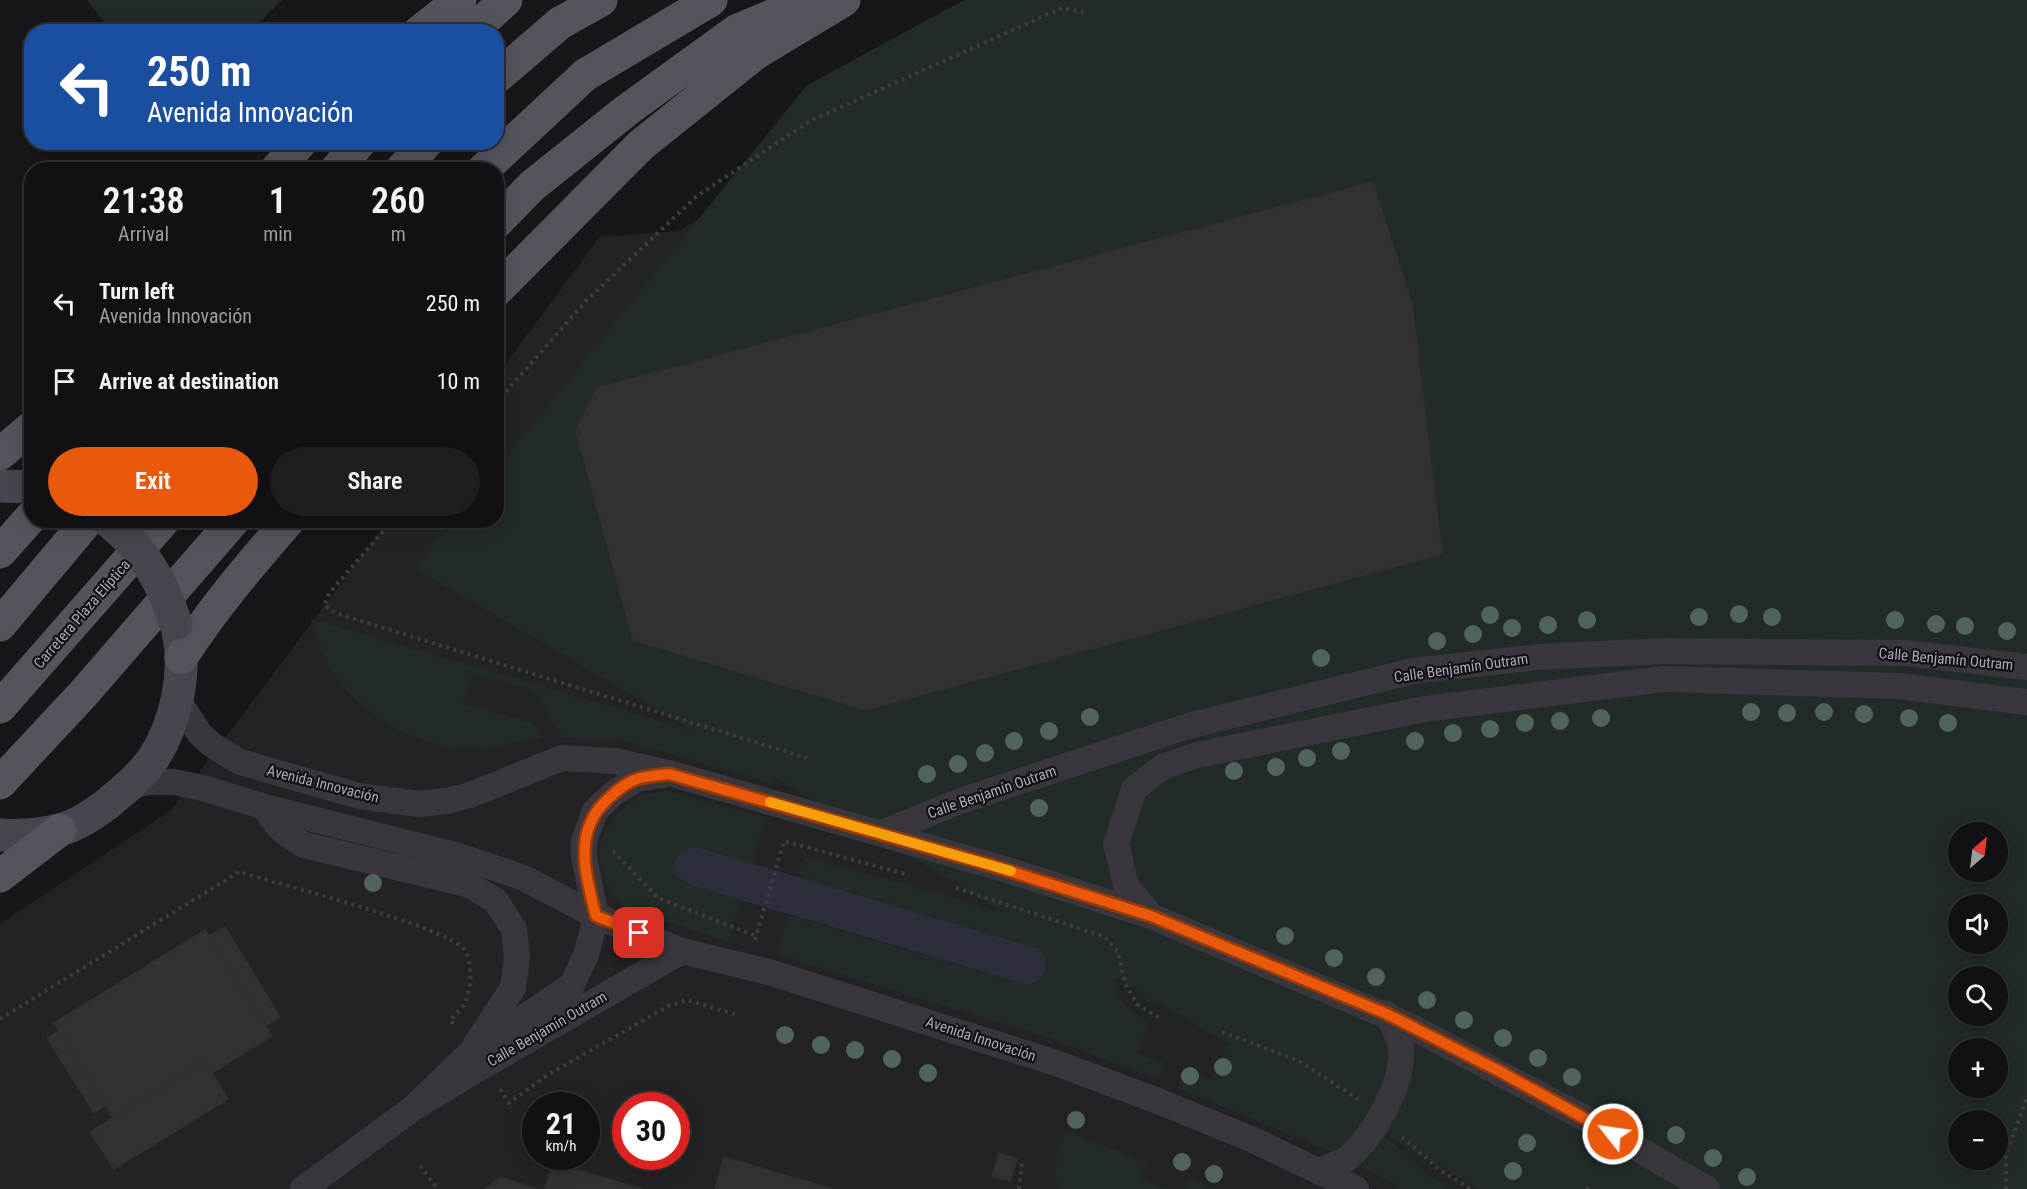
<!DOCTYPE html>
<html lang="en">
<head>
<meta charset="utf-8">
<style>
  :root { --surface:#111012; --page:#1e1e20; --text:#f1f3f6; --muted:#9c9d9f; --line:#303032; --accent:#ea580c }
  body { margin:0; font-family:"Roboto Condensed",sans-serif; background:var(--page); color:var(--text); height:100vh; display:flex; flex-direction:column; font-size:22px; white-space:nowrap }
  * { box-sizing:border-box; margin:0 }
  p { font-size:20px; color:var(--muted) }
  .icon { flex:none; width:33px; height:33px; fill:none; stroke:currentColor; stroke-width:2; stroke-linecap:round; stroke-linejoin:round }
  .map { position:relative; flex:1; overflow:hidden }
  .panel { position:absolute; left:24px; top:162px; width:480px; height:366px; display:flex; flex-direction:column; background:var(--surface); border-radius:24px; box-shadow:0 3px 15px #0003,0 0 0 2px var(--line) }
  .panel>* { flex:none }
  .guide { position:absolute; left:24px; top:24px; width:480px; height:126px; border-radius:24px; box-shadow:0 3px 15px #0003,0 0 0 2px var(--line); background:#1a4fa0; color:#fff; overflow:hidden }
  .needle { width:39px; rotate:28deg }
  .buttons { position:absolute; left:1948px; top:822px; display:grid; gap:12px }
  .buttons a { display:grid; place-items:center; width:60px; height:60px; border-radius:50%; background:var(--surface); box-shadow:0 3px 15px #0003,0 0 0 2px var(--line); font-size:30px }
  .speed { position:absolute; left:522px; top:1092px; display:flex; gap:12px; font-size:30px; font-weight:700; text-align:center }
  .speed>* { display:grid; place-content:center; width:78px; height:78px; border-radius:50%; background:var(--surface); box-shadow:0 3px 15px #0003,0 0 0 2px var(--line); line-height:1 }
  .speed small { font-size:15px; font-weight:400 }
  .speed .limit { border:9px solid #d22; background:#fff; color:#111 }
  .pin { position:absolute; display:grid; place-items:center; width:51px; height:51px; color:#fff; margin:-26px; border-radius:12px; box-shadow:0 3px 9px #0006 }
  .me { position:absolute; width:66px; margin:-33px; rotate:300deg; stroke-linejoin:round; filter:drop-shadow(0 0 4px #0008) }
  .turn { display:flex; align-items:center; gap:21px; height:126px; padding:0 24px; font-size:27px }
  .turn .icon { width:78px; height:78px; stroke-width:2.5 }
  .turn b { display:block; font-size:42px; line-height:51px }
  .eta { display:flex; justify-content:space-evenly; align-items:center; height:102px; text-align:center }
  .eta b { font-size:36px; font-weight:600; line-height:42px }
  .primary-button { display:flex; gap:12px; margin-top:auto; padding:12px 24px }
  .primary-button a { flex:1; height:69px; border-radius:36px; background:var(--accent); color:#fff; font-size:24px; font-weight:600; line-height:69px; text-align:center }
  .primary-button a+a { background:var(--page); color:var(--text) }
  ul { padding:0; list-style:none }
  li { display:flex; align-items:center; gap:18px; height:78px; padding:0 24px }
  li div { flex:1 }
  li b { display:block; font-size:22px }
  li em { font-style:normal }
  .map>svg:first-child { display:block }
  .built { fill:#232225; fill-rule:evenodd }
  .green { fill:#222b27; fill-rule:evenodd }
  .water { fill:#2c2e3c }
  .building { fill:#323134; stroke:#323034; stroke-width:1.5 }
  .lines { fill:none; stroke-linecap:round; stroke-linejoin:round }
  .path { stroke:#3e3d44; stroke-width:4; stroke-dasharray:3 4.5; stroke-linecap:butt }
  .street { stroke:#39373d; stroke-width:26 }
  .secondary { stroke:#47454d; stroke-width:33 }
  .primary { stroke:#55535c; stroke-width:33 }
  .secondary-bridge { stroke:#47454d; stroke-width:33 }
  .tree { fill:#50645b }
  .route-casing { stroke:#983908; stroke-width:15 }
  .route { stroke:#ea580c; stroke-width:10 }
  .slow { stroke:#f59e0b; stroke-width:10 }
  .labels { text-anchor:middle; stroke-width:4.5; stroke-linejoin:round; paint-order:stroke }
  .street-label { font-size:15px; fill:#aaa8b8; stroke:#121113 }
</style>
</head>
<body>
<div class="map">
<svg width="2027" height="1189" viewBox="0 0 2027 1189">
  <rect width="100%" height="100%" fill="#171618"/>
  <path class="built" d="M1059,5l968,216v968h-2027v-265l170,-113 218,-290 108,-1 1,-145 103,-138 78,-6zM1959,832h39v40h-39zM1959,904h39v40h-39zM1959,976h39v40h-39zM1959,1048h39v40h-39zM536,1106h50v50h-50zM626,1106h50v50h-50zM1959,1120h39v40h-39z"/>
  <path class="green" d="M87,0h195l-31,31 -139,1z
    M964,0h1063v1189h-549l-96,-56 45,41 25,15h-48l-71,-36 -155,-65 8,-19 26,10 15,-35 4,1 -74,-43 -2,3 -10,-5 -6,-9 -24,-14c-1,23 17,34 34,46l-11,30 26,10 -6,17 -112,-43 -269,-82 10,-40 241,70 12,-36 -241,-72 5,-20 148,40 57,18 -234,-137 -2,6 -155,-45 -56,-1 -27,-47 -62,-18 -10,31 70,19 9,15c-30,4 -62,13 -91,9 -48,-6 -98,-40 -122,-81 -8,-15 -14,-31 -18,-47l380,111 -276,-162 38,-47 43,-1 1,-53 310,-382zM1959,832h39v40h-39zM1959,904h39v40h-39zM1959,976h39v40h-39zM1959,1048h39v40h-39zM1959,1120h39v40h-39z
    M665,790l101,27 -14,46 -55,-16 -7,38 51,15 -12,42 -101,-33 -14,-12 -9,-17 -5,-15 -1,-20 7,-17 14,-18 19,-14z
    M1066,1131l80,31 -5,17 26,10h-108c-8,-21 -1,-38 7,-58z
    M1190,1178l25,11h-29z"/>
  <path class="water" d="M697,847l343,102 5,11 1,11 -7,9 -11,5 -338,-100 -14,-9 -2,-15 9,-11z"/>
  <path class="building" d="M1373,182l39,123 30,249 -576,156 -233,-70 -57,-209 21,-43z
    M225,927l55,90 -15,9 -56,-90z
    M205,930l67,106 -60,37 -8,-12 -91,57 -59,-95z
    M59,1031l47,74 -12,8 -47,-75z
    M204,1061l24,38 -114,70 -24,-37z
    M999,1153l18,6 -7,22 -18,-5z
    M724,1157l108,32h-117z
    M553,1163l89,26h-97z
    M500,1177l37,12h-51z"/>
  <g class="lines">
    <path class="path" d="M496,403l91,-103 110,-104 113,-75 252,-113 22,4
      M393,520l-63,72 -6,13 11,8 472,145
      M613,851l45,47 98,38
      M956,888l149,49 13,15 7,31 12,21 24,15
      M755,940l29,-99 125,34
      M0,1019l239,-147c37,11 208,55 225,77 10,14 7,39 1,54 -3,6 -10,12 -15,17l4,5
      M1222,1032l77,29 59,38
      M500,1089l9,14 37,-27 122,-70 19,-6 50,15
      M1402,1137l39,34 30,18
      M420,1166l18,23
      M1019,1189l3,-25
      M1586,1189h3
      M2006,1189v-34l21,-58"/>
    <path class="street" d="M177,699l23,35 12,11 28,17 119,34 60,8 28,-3 23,-6 92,-37 53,3 54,12 342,98 140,45 257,109 186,98 113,66
      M126,788l22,-6h26l29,6 62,19 191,48 68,23 72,38 86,35 87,21 290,92 99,37 93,38 105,50
      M265,807c10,19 21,28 39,38l163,39 28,16 19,29 3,29 -4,30 -37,56
      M882,833l78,-32 228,-75 225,-55 125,-14 125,-6 242,2 122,14
      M1151,916l-25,-31 -10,-41 18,-55 28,-22 35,-12 228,-46 239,-30 235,7 128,16
      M412,1109l61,-59 18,-10 81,-55 14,-30 10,-39 -12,-59v-16l11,-30 20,-19 21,-13 27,-4
      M1318,1171c9,-4 22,-7 30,-13 26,-23 53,-69 53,-105 1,-14 -8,-26 -14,-39
      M303,1189l109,-80 71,-43 199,-115"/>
    <path class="secondary" d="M0,486l32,1
      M0,835c19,1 41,0 59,-5 17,-4 35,-16 48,-26 17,-14 33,-27 46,-45 23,-35 34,-87 25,-128"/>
    <path class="primary" d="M419,32l41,-32
      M471,32l35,-32
      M496,78l64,-55 41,-23
      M276,170l25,-28
      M336,170l24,-28
      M401,170l26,-28
      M483,170l102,-95 126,-75
      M496,223l36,-37 95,-76 109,-79 73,-31
      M496,291l145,-146 115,-92 88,-53
      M0,454l32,-27
      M0,552l32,-36
      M0,625l88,-105
      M181,658c32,-50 69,-93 108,-138
      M0,707l164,-187
      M0,783l83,-89 151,-174
      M0,876l60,-46"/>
    <path class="secondary-bridge" d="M107,520c37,29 55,61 69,104"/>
  </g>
  <g class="tree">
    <circle cx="1739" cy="614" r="9"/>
    <circle cx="1490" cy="615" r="9"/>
    <circle cx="1699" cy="617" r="9"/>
    <circle cx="1772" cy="617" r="9"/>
    <circle cx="1587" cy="620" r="9"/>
    <circle cx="1895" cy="620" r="9"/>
    <circle cx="1936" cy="624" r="9"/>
    <circle cx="1548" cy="625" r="9"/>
    <circle cx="1965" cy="626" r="9"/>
    <circle cx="1512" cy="628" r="9"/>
    <circle cx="2007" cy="631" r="9"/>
    <circle cx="1473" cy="634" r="9"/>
    <circle cx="1437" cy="641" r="9"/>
    <circle cx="1321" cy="658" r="9"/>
    <circle cx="1751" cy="712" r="9"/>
    <circle cx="1824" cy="712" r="9"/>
    <circle cx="1787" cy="713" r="9"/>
    <circle cx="1864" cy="714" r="9"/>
    <circle cx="1090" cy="717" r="9"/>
    <circle cx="1601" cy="718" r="9"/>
    <circle cx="1909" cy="718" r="9"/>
    <circle cx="1560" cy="721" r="9"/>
    <circle cx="1525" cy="723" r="9"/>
    <circle cx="1948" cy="723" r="9"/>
    <circle cx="1490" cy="729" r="9"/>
    <circle cx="1049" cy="731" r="9"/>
    <circle cx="1453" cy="733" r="9"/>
    <circle cx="1014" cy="741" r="9"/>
    <circle cx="1415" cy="741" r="9"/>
    <circle cx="1341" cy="751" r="9"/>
    <circle cx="985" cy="753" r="9"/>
    <circle cx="1307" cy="758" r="9"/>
    <circle cx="958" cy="764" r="9"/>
    <circle cx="1276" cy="767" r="9"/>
    <circle cx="1234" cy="771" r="9"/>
    <circle cx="927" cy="774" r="9"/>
    <circle cx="1039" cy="808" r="9"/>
    <circle cx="373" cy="883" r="9"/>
    <circle cx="1285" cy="936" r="9"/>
    <circle cx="1334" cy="958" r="9"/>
    <circle cx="1376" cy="977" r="9"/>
    <circle cx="1427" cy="1000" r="9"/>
    <circle cx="1464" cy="1020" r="9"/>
    <circle cx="785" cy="1035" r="9"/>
    <circle cx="1503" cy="1038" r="9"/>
    <circle cx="821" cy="1045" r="9"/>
    <circle cx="855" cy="1050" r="9"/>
    <circle cx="1538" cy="1058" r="9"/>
    <circle cx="892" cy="1059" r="9"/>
    <circle cx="1223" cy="1067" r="9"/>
    <circle cx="928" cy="1073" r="9"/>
    <circle cx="1190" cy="1076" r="9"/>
    <circle cx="1572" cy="1077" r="9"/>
    <circle cx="1076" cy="1120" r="9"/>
    <circle cx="1676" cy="1135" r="9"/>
    <circle cx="1527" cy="1143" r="9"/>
    <circle cx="1713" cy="1158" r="9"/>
    <circle cx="1182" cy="1162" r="9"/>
    <circle cx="1513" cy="1171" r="9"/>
    <circle cx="1214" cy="1174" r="9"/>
    <circle cx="1747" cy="1177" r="9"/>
  </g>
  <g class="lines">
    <defs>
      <path id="route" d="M639,933l-43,-17c-10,-40 -24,-84 11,-116 8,-8 19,-17 30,-21 10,-3 22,-4 32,-5l321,91 161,51 236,98 112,57 114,63"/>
    </defs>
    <use href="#route" class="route-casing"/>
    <use href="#route" class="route"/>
    <path class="slow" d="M770,802l241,69"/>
  </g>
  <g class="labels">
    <g class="street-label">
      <text transform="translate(82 614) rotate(-49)" y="5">Carretera Plaza Elíptica</text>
      <text transform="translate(1946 659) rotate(5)" y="5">Calle Benjamín Outram</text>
      <text transform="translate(1461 668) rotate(-8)" y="5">Calle Benjamín Outram</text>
      <text transform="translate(323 784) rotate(14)" y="5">Avenida Innovación</text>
      <text transform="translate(992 792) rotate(-19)" y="5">Calle Benjamín Outram</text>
      <text transform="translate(547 1029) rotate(-30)" y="5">Calle Benjamín Outram</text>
      <text transform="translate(981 1039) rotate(18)" y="5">Avenida Innovación</text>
    </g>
  </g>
</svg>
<div class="buttons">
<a><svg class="needle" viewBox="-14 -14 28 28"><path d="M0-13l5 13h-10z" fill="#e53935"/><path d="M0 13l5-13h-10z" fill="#9c9d9f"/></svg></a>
<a><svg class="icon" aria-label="sound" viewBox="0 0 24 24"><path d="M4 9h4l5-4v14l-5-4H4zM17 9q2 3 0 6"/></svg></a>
<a><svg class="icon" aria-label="search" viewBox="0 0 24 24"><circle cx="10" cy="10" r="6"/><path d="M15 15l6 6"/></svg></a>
<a>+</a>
<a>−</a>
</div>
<div class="speed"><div>21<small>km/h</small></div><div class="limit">30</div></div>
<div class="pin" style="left:639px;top:933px;background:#d93025"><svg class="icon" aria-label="arrive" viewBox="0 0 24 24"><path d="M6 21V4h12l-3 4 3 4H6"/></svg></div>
<svg class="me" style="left:1613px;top:1134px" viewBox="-20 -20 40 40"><circle r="17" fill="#ea580c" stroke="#fff" stroke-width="3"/><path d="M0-11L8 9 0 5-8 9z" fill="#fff"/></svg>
<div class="guide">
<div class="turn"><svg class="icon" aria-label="left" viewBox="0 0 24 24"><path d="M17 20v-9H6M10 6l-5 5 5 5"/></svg><div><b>250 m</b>Avenida Innovación</div></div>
</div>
<section class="panel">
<div class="eta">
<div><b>21:38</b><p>Arrival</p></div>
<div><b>1</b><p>min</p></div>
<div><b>260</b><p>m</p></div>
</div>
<ul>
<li><svg class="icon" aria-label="left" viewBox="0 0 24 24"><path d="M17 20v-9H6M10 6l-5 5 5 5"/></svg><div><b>Turn left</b><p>Avenida Innovación</p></div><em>250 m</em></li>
<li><svg class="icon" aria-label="arrive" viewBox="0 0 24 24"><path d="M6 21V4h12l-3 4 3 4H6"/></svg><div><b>Arrive at destination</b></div><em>10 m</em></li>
</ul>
<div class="primary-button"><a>Exit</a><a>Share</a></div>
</section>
</div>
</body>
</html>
